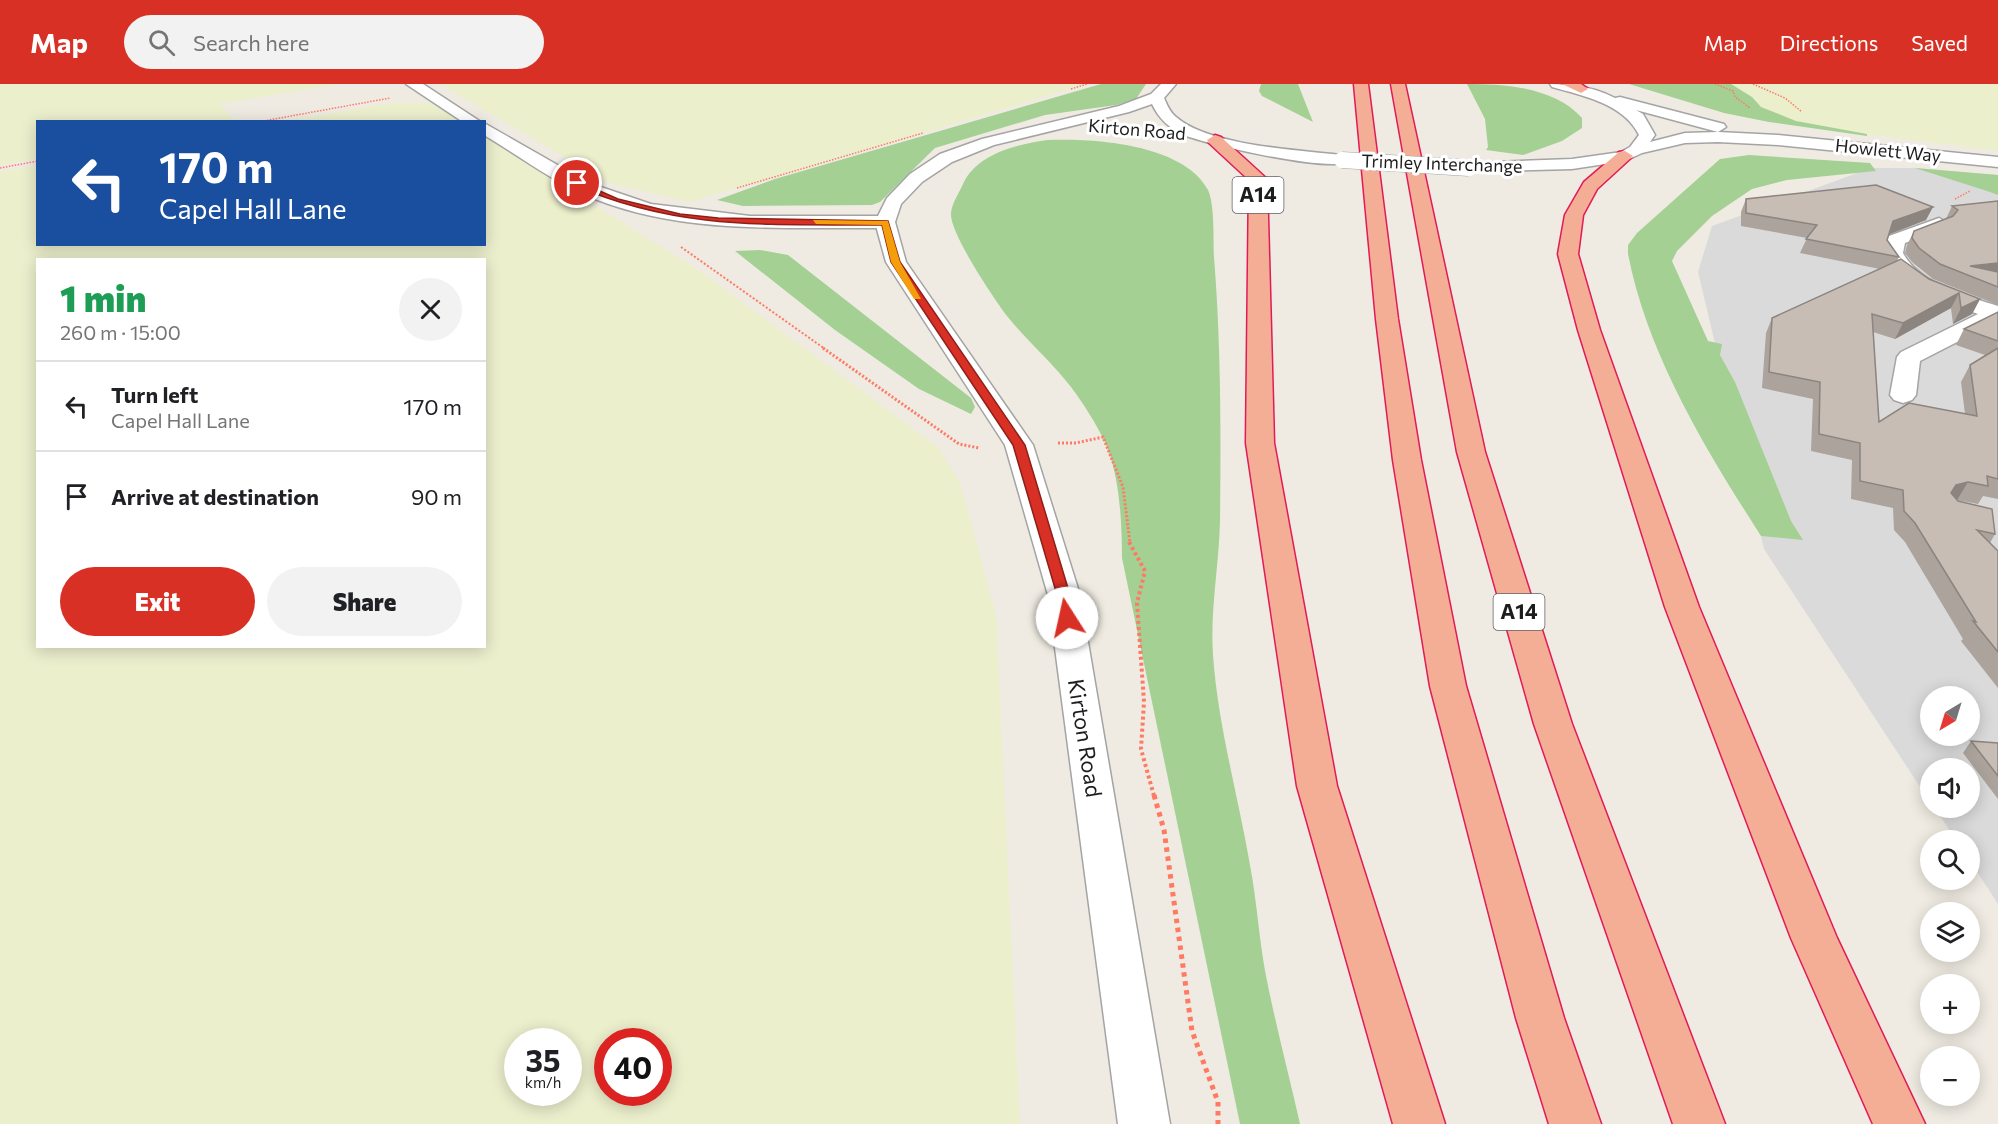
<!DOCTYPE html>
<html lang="en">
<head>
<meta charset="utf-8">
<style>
  :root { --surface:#fff; --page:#f2f2f2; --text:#202124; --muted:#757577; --line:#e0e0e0; --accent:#d93025 }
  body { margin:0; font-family:Commissioner,sans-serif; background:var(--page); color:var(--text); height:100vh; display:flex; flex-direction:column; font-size:22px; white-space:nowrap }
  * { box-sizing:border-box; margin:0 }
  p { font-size:20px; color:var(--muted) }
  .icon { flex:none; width:33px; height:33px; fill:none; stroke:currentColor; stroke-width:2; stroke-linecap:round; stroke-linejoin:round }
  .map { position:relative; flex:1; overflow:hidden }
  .drawer { position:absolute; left:36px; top:174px; width:450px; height:390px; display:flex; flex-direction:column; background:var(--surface); border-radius:0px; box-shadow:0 3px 15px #0003 }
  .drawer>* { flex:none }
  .hud { position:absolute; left:36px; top:36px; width:450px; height:126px; border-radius:0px; box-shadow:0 3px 15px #0003; background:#1a4fa0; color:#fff; overflow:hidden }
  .needle { width:39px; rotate:218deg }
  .fabs { position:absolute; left:1920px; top:602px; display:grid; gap:12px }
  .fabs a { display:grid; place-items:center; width:60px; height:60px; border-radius:50%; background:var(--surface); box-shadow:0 3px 15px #0003; font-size:30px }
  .speed { position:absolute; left:504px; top:944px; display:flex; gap:12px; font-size:30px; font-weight:700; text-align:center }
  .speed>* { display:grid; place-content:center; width:78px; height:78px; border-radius:50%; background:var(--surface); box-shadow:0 3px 15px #0003; line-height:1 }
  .speed small { font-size:15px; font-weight:400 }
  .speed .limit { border:9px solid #d22; background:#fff; color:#111 }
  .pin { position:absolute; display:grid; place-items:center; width:51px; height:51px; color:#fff; margin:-26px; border:3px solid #fff; border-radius:50%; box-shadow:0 2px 6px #0007 }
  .me { position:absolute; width:66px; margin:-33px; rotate:350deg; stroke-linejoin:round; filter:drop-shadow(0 0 4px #0008) }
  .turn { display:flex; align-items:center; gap:21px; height:126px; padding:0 24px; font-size:27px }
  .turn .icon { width:78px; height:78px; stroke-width:2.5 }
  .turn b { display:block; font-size:42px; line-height:51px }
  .round { display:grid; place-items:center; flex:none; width:63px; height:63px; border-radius:32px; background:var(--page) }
  .head { display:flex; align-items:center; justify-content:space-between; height:102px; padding:0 24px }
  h1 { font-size:36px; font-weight:800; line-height:45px; color:#1e9e55 }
  .primary-button { display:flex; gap:12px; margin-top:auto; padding:12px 24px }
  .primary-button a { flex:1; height:69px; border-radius:36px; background:var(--accent); color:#fff; font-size:24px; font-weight:800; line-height:69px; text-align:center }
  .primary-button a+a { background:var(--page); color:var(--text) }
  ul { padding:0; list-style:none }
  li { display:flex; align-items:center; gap:18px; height:90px; padding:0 24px; border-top:2px solid var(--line) }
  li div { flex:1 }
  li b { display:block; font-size:22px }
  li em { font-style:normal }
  header { display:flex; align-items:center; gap:36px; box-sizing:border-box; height:84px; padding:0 30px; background:var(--accent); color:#fff }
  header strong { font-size:28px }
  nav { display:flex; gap:33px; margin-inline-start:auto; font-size:21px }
  .search { width:420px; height:54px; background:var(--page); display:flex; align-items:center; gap:15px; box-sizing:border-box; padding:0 21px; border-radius:33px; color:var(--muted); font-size:22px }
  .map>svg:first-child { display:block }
  .residential { fill:#dbdada; fill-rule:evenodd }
  .farmland { fill:#ebefcc; fill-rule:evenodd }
  .forest { fill:#a4d094 }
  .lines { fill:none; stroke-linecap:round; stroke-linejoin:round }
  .minor-casing { stroke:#a4a4a4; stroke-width:3 }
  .tertiary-casing { stroke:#a4a4a4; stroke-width:3 }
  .trunk-casing { stroke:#e11b57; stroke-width:3 }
  .path-far4 { stroke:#ff7963; stroke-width:1.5; stroke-dasharray:1.5 1.5; stroke-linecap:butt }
  .path-far3 { stroke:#ff7963; stroke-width:2; stroke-dasharray:2 2; stroke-linecap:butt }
  .path-far2 { stroke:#ff7963; stroke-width:3; stroke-dasharray:2 2; stroke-linecap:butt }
  .path-far1 { stroke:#ff7963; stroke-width:4; stroke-dasharray:3 3; stroke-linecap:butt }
  .path { stroke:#ff7963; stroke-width:5; stroke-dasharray:4.5 4.5; stroke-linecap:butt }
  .minor { fill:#fff; fill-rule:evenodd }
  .tertiary { fill:#fff; fill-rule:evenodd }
  .trunk { fill:#f5ae96; fill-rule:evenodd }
  .tertiary-bridge-casing { stroke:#a4a4a4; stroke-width:17; stroke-linecap:butt }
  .tertiary-bridge { stroke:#fff; stroke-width:16 }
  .wall { fill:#aba39c }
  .shaded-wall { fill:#8b847f }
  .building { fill:#c7bdb5; stroke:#8b847f; stroke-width:1.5 }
  .route { fill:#d93025; stroke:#8d1f18; stroke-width:1.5 }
  .slow { fill:#f59e0b }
  .labels { text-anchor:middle; stroke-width:6; stroke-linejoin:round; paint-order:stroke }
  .far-street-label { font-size:18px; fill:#1d1d1d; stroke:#fff }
  .shield { fill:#fff; stroke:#616161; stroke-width:1.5 }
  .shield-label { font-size:21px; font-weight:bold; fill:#1d1d1d }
  .street-label { font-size:22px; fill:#1d1d1d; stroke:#fff }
</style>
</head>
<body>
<header>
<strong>Map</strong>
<div class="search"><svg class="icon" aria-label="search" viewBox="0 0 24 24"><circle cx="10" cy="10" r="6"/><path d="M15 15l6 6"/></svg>Search here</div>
<nav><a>Map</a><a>Directions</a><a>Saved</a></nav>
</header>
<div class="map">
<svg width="1998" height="1040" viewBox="0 0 1998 1040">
  <rect width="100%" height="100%" fill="#efebe2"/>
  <path class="residential" d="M1871,84h44l83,7v729l-28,-43v-21h-14l-22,-33h36v-39h-40v34l-166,-253 -66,-277 14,-46zM1930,612h40v39h-40z"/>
  <path class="farmland" d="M0,0h339l-120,20 16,17 -197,1 -1,36 -37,7z
    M440,0h647l-397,118 -81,-19z
    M1731,0h267v67l-131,-17 -71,-13 -35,-14 -9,-10z
    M392,19h38l30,18h-174z
    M485,53l218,136 236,175 22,37 35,130 24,509h-1020v-952l37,-6 1,78h446zM38,176h446v386h-446zM518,957h50v51h-50zM608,957h50v51h-50z"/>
  <path class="forest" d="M1101,0h45l-10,15 -20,6 -71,10 -110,33 -55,54 -8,3 -129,1 -26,-6 58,-21z
    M1261,0h37l15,38 -51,-26 -3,-5z
    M1467,0c38,0 88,3 115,34v10l-20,13 -39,14 -37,-5 2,-3 -3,-28z
    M1629,0h102l21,13 9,10 35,14 71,13v2l-98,-14 -45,-9z
    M1048,56c46,-2 136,4 160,50 7,16 5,48 6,67 7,87 7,176 6,264 -1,45 -10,88 -7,134 5,71 25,140 37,210 7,37 9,74 16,111 10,50 23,99 34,148h-60l-118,-566c0,-31 -2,-78 -14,-108 -6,-18 -25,-47 -37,-63 -19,-25 -44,-46 -64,-71 -13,-17 -58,-84 -56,-103 1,-10 8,-20 12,-29 14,-31 55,-40 85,-44z
    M1749,71l121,8 6,8 -89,9 -35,9 -40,27 -35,35 -5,10 36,80 14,3 -2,11 15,27 56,139 12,19 -42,-4c-55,-86 -113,-180 -133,-282v-9l9,-12 83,-74z
    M1915,84l83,7v20l-8,-3z
    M760,166l28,5 183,143 4,9 -4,7 -52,-25 -84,-59 -100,-79z"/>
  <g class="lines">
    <defs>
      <path id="minor" d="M406,0h17l58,38h-18z
        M484,39l105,60 62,21 99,12h135l10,6 -10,6c-96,-1 -199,7 -290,-29 -39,-15 -74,-42 -111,-64z
        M1939,134l10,6 -3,4 -41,15 -2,10c16,31 64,43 95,53v15l-78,40 -4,34 -4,5 -9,3 -9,-3 -4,-5 7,-38 4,-5 77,-38c-36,-13 -78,-25 -96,-61l7,-17z"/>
      <path id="tertiary" d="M1161,0h15l-12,14c3,7 6,14 12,19 33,29 123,33 166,38l8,5c-11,15 -145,-16 -166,-25 -15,-7 -25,-16 -32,-31l-23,8 -135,33 -42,17 -30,20 -21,22 -6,18 11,40 127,183 47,150 90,529h-52l-70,-529 -43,-150 -119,-183 -11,-40 12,-24 23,-24 30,-20 42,-15 137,-33 32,-12z
        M1550,0c23,0 44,3 65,14l5,-1 104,27 2,3 -8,5 -82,-22 7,4 12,21 -5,7 35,-9 33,-1 60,3 220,22v10l-220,-22 -60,-3 -33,1 -43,10 -17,8 -53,8 -109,3 -3,-4 3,-4 6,-1 103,-4 49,-7 9,-5 9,-12c-15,-31 -55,-39 -87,-48z"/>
      <path id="trunk" d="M1354,0h14l30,235 23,141 45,226 98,332 37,106h-52l-33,-106 -86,-332 -37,-226 -17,-141z
        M1391,0h14l80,368 87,272 153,400h-52l-139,-400 -77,-272z
        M1562,0h19l7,5 -7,4z
        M1215,51l6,2 46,42 7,264 63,343 108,338h-52l-96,-338 -51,-343 3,-263 -40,-37 -2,-3z
        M1625,67l8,5 -36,33 -14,26 -5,39 22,76 99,277 138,331 88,186h-52l-82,-186 -126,-331 -87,-277 -20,-76 7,-39 19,-33 35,-30z"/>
    </defs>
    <use href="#minor" class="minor-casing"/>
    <use href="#tertiary" class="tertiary-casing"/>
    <use href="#trunk" class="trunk-casing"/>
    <path class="path-far4" d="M1715,0l18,7 2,6 15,11
      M1753,0l32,14 17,14
      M1071,5l16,-5
      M258,38l132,-24
      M0,84l38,-7
      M737,104l186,-55
      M1955,115l15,-8"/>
    <path class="path-far3" d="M681,163l144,102"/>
    <path class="path-far2" d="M823,264l136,96 20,4
      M1058,359h18l27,-6 20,50 7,56"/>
    <path class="path-far1" d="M1129,458l16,29 -8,32 7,99 -3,47 13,47"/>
    <path class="path" d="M1154,711l10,35 28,201 26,71v22"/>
    <use href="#minor" class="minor"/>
    <use href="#tertiary" class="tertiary"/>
    <use href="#trunk" class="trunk"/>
    <defs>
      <path id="tertiary-bridge" d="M1342,76l127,8"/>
    </defs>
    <use href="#tertiary-bridge" class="tertiary-bridge-casing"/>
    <use href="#tertiary-bridge" class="tertiary-bridge"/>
  </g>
  <path class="wall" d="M1746,115l180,21 -38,15 -1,5 12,17 -2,4 32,18 51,20 -8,15 -19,10 -2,-16 -56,31 -22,-7 6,90 86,-8 -4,-32 9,-17 15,-10 -29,-10 8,-16 34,-17v187l-15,-3 -5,8 -21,-4 38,34 -5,9 8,10v135l-37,-47 2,-2 -58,-97 -11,-12 -1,-22 -42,-9 1,-39 -41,-9 2,-52 -51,-11 4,-55 6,-15 108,-49 -80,-16 7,-15 -66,-12v-14z
    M1998,117v104l-65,-26 -21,-17 -7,-9 2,-8 7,-14 32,-12 6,-13z
    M1971,657l27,2v56l-35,-46z"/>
  <path class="shaded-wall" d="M1933,123l-7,13 -39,15 6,-14z
    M1998,179v13l-28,-10z
    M1959,209l-8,15 -56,31 8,-16z
    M1980,215l-8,15 -19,10 8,-16z
    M1968,398l-11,18 -6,-7 5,-8z"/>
  <path class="building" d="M1876,101l57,22 -40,14 -6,19 12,17 -93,-18 11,-14 -71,-12v-14z
    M1998,117v62l-28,3 28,6v15l-58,-23 -21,-16 -7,-10 2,-7 39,-15 5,-6 -6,-4z
    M1901,175l28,20 51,20 -19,9 -2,-15 -56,30 -31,-9 7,108 30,-19 68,13 -7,-51 28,-17v131l-11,-3 1,10 -20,-4 -12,3 -5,8 7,8 34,8 3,25 -18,-4 21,21v101l-25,-31 3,1 -61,-99 -11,-12 -1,-21 -43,-9v-38l-41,-9 1,-52 -51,-10 3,-54z
    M1998,228v29l-34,-12z
    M1971,657l27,2v33z"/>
  <path class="route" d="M577,97l41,18 62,15 38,4 170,3 12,41 125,183 45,150 4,23 -2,3 -5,2 -7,-5 -3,-23 -44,-150 -122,-183 -9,-37c-112,-1 -203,6 -308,-40z"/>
  <path class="slow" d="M813,136l75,1 12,41 21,37h-7l-23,-37 -9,-37 -66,-1z"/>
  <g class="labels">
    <g class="far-street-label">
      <text transform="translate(1137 46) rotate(5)" y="6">Kirton Road</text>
      <text transform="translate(1888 67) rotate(6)" y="6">Howlett Way</text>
      <text transform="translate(1442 80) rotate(2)" y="6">Trimley Interchange</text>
    </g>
    <g class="shield">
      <rect x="1232.5" y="93" width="51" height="36" rx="4.5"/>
      <rect x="1493.5" y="510" width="51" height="36" rx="4.5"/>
    </g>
    <g class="shield-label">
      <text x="1258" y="118">A14</text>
      <text x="1519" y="535">A14</text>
    </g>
    <g class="street-label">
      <text transform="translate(1085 654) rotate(81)" y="8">Kirton Road</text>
    </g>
  </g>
</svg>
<div class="fabs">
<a><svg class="needle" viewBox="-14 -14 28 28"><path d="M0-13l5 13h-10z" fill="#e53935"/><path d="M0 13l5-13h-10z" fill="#757577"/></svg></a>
<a><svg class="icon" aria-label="sound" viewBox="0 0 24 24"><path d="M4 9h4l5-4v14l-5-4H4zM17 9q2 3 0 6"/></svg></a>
<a><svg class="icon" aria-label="search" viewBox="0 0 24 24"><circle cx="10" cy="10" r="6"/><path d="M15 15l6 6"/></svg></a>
<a><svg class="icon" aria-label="layers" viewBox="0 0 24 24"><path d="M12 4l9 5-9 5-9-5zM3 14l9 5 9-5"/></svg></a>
<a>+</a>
<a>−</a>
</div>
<div class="speed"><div>35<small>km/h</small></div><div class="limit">40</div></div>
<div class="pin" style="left:577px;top:99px;background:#d93025"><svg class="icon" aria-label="arrive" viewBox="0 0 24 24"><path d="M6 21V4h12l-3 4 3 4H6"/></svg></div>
<svg class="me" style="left:1067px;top:534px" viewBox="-20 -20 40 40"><circle r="19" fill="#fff"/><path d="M0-13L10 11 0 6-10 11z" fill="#d93025"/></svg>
<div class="hud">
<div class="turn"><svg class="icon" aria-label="left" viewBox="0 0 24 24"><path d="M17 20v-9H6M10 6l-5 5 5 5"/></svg><div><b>170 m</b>Capel Hall Lane</div></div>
</div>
<section class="drawer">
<div class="head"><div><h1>1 min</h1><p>260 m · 15:00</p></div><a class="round"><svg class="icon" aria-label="close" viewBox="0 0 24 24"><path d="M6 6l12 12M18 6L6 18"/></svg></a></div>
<ul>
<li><svg class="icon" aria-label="left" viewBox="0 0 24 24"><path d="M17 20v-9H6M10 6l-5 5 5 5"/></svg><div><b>Turn left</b><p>Capel Hall Lane</p></div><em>170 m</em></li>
<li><svg class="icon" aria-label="arrive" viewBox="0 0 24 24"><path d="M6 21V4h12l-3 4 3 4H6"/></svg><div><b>Arrive at destination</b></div><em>90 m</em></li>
</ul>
<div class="primary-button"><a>Exit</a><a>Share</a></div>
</section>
</div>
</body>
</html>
